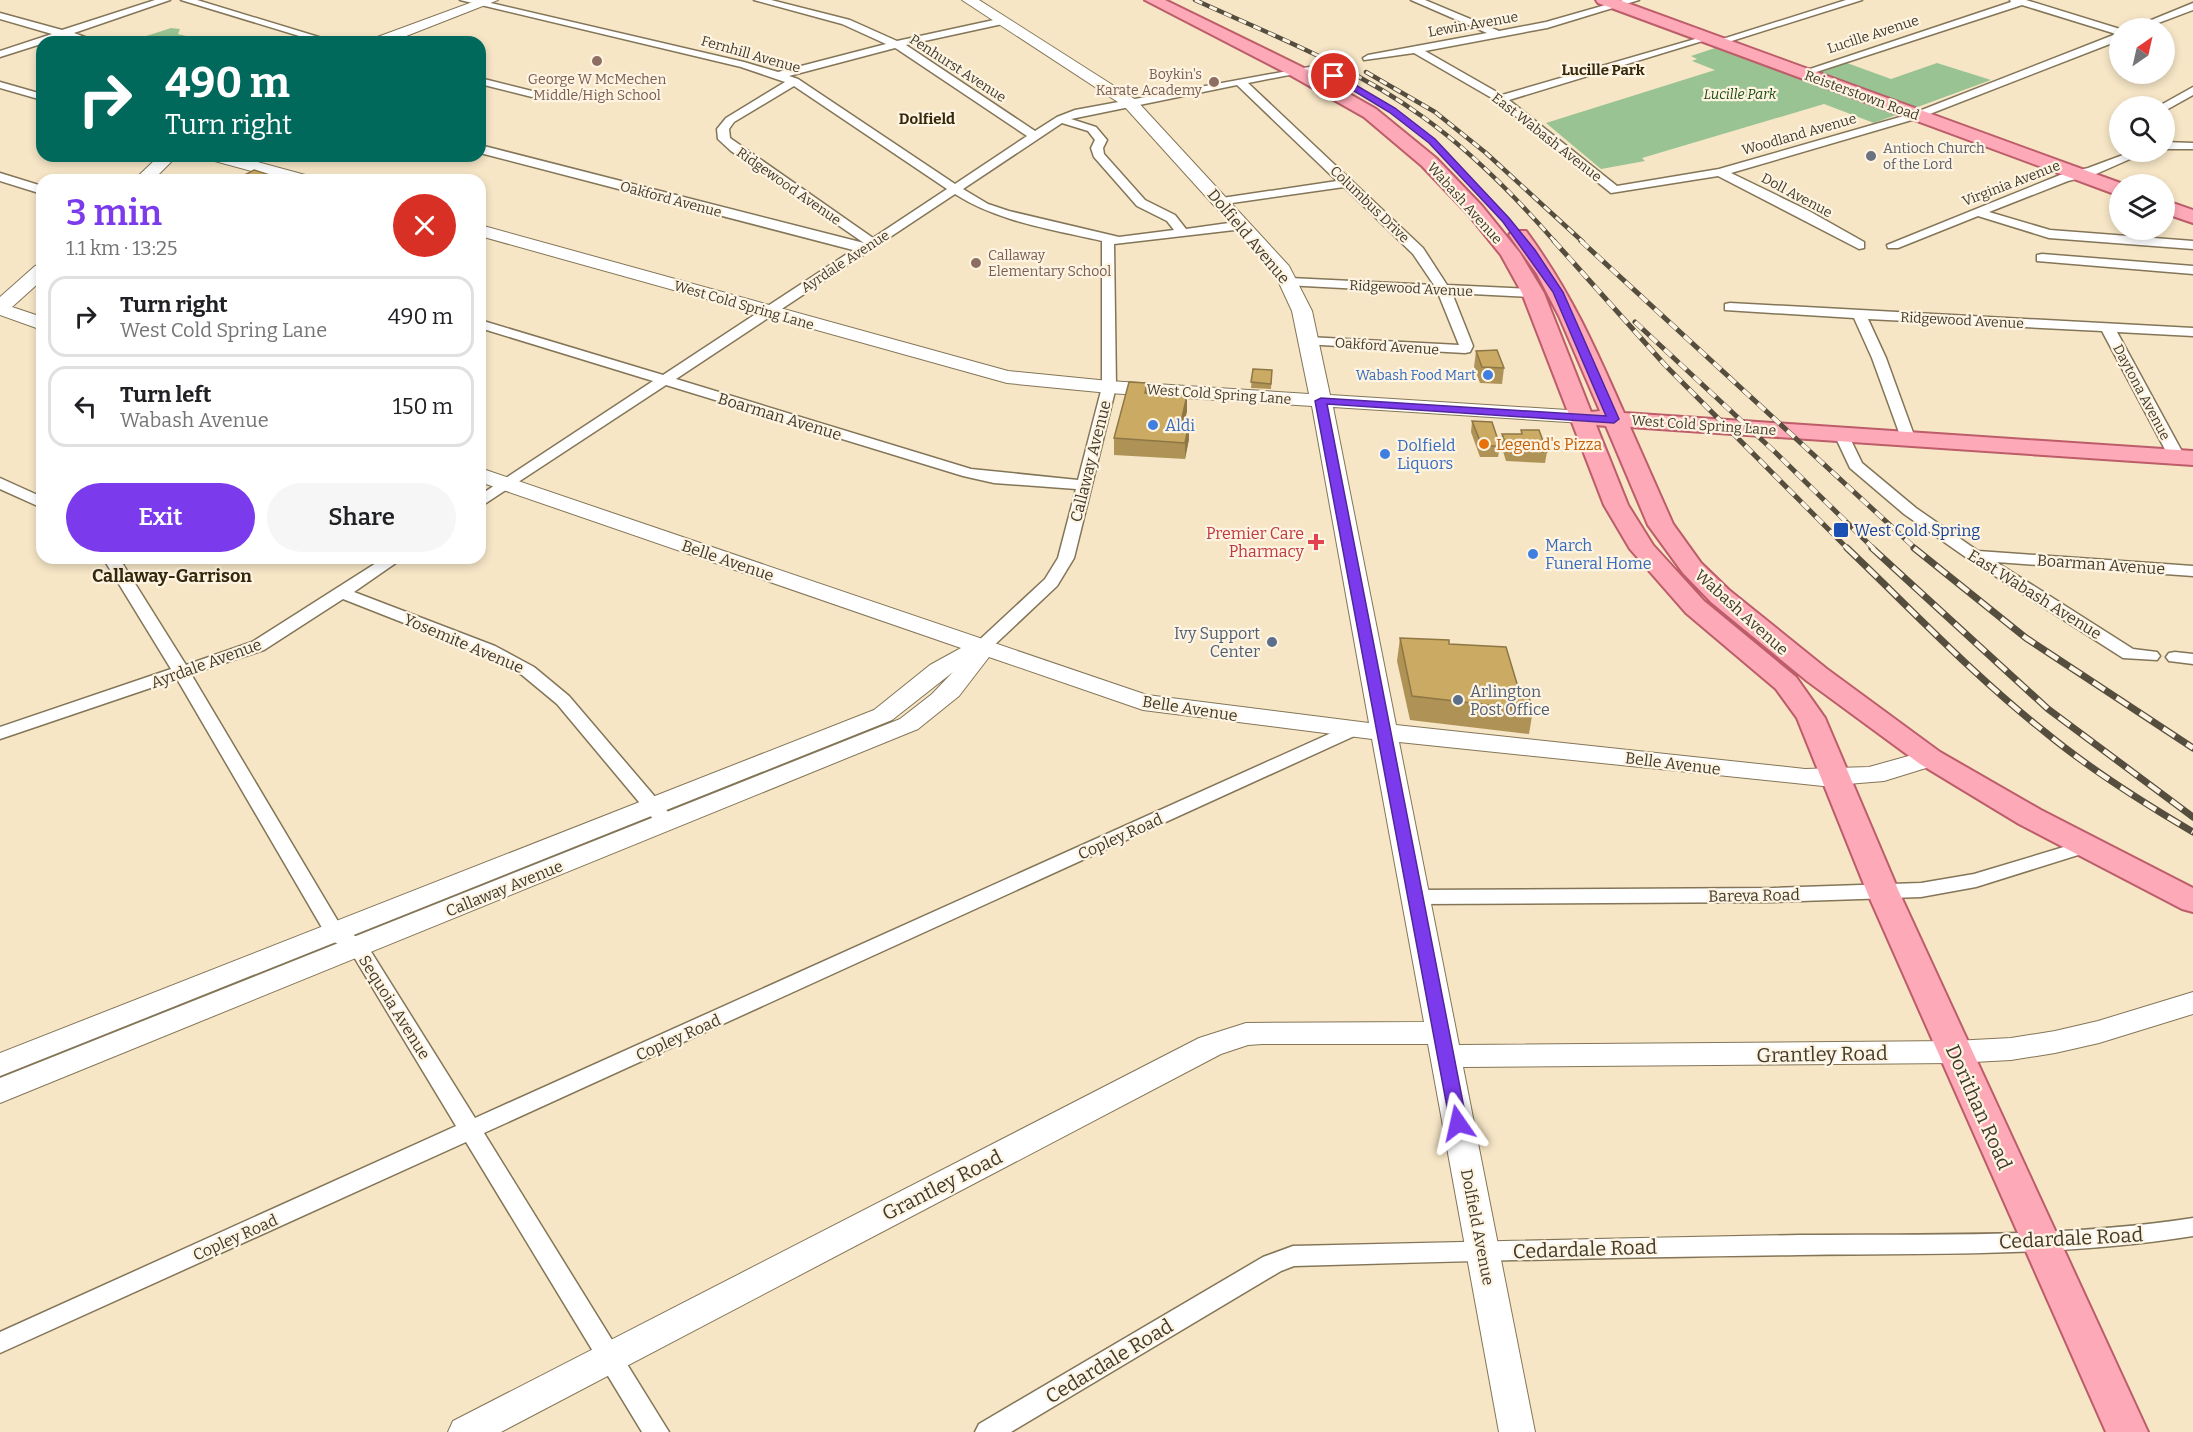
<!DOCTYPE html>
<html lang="en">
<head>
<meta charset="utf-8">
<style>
  :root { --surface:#fff; --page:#f6f6f6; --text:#202124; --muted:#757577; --line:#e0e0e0; --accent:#7c3aed }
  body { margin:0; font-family:Bitter,serif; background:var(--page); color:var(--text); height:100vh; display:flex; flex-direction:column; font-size:22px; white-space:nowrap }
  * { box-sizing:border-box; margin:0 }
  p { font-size:20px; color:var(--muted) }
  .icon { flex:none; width:33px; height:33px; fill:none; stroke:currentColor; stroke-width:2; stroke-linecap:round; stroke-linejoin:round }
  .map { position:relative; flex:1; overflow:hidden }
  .sheet { position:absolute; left:36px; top:174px; width:450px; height:390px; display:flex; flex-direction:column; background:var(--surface); border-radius:18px; box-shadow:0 3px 9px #0003 }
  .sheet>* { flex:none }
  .banner { position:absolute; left:36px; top:36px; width:450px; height:126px; border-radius:18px; box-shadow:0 3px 9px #0003; background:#00695c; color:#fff; overflow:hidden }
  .needle { width:39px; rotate:34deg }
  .tools { position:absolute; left:2109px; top:18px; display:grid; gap:12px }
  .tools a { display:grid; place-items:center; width:66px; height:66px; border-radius:50%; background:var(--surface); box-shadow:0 3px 9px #0003; font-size:30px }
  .pin { position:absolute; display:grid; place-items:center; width:51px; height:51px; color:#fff; margin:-26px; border:3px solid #fff; border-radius:50%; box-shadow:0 2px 6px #0007 }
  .me { position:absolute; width:66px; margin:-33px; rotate:349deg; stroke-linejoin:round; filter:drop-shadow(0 0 4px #0008) }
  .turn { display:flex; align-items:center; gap:21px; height:126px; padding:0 30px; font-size:27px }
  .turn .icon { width:78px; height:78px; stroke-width:2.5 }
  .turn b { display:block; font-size:42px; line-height:51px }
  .round { display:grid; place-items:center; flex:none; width:63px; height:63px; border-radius:32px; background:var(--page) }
  .summary { display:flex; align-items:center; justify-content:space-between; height:102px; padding:0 30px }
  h1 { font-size:36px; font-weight:600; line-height:45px; color:var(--accent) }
  .button { display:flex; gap:12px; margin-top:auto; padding:12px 30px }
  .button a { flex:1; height:69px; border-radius:36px; background:var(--accent); color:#fff; font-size:24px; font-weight:600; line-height:69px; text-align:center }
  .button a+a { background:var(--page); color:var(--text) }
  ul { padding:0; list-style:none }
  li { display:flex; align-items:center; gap:18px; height:81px; margin:0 12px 9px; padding:0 18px; border:3px solid var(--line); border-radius:18px }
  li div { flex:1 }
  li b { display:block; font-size:22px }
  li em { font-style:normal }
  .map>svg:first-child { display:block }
  .green { fill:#99c392 }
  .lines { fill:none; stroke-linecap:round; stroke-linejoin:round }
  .street-casing { stroke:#837557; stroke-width:3 }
  .secondary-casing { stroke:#837557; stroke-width:2 }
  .primary-casing { stroke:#bc5d69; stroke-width:4 }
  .street { fill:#fff; fill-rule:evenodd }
  .secondary { fill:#fff; fill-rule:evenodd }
  .primary { fill:#fea9b8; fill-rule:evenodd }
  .rail-far2-casing { stroke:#554e3f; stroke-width:4.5 }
  .rail-far1-casing { stroke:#554e3f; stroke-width:5 }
  .rail-casing { stroke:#554e3f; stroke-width:7 }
  .rail-far2 { stroke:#fef4e1; stroke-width:3; stroke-dasharray:8; stroke-linecap:butt }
  .rail-far1 { stroke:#fef4e1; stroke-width:4; stroke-dasharray:10; stroke-linecap:butt }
  .rail { stroke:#fef4e1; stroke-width:4.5; stroke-dasharray:14; stroke-linecap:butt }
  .wall { fill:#af9255 }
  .shaded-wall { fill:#8e7745 }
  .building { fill:#cbaa63; stroke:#8e7745; stroke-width:1.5 }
  .route { fill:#7c3aed; stroke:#51269a; stroke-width:1.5 }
  .education-dot { fill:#8d6e63; stroke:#fef4e1; stroke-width:2 }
  .worship-dot { fill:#6b7280; stroke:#fef4e1; stroke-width:2 }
  .shop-dot { fill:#3f7fe0; stroke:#fef4e1; stroke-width:2 }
  .food-dot { fill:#e8710a; stroke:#fef4e1; stroke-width:2 }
  .transit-dot { fill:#1a4fb4; stroke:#fef4e1; stroke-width:2 }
  .health-dot { fill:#e0444e; stroke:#fef4e1; stroke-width:2 }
  .service-dot { fill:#5c6f8a; stroke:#fef4e1; stroke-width:2 }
  .labels { text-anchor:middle; stroke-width:4.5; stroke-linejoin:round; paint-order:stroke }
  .far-street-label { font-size:14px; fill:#413b2e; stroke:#fef4e1 }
  .far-education-label { font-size:14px; fill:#785e54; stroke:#fef4e1; text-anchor:end }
  .far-park-label { font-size:14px; font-style:italic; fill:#1c4d13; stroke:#fef4e1 }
  .far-worship-label { font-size:14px; fill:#5b616d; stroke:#fef4e1; text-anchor:start }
  .far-shop-label { font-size:14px; fill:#366cbe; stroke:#fef4e1; text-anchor:end }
  .far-neighbourhood-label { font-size:15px; font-weight:bold; fill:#35290d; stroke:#fef4e1 }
  .street-label { font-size:16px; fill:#413b2e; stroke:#fef4e1 }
  .shop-label { font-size:16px; fill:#366cbe; stroke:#fef4e1; text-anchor:start }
  .food-label { font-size:16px; fill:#c56008; stroke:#fef4e1; text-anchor:start }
  .transit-label { font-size:16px; fill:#164399; stroke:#fef4e1; text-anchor:start }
  .health-label { font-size:16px; fill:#be3a42; stroke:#fef4e1; text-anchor:end }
  .service-label { font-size:16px; fill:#4e5e75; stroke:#fef4e1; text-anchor:end }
  .neighbourhood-label { font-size:18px; font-weight:bold; fill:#35290d; stroke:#fef4e1 }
  .near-street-label { font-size:20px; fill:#413b2e; stroke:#fef4e1 }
</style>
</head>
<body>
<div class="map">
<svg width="2193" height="1432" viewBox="0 0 2193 1432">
  <rect width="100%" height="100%" fill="#f6e6c6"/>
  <path class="green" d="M171,28l9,1 -2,5 4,1 30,7 -39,-2 -45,2z
    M1715,48l82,30 50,-15 44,16 46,-16 54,17 -117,43 -50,-19 -182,54 3,3 -44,8 -55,-46 169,-53 -23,-9 5,-2 -6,-3z
    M636,818l6,7 -249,102 -7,-4 4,-6z
    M319,945l3,9 -298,119 -7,-2 1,-6z"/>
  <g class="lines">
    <defs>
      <path id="street" d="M155,0h15l-96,33 24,9h-17l-18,-5 -63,20v-6l52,-17 -52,-15v-6l62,17z
        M181,0h16l138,42h-16z
        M460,0h18l266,62 34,10 108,-28 -44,-20 -88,-24h17l79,20 47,21 106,-23 5,3 -1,2 -101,22 129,86 22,-14 18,-7 245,-45v4l-72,14 175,165 24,37 86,4 7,4 -7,4 -81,-4 21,53 -3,6 -5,1 -162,-9 -2,-3 7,-4 151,8 -21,-52 -153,-8v-6l5,-1 144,7 -21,-31 -69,-67 -126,18 -2,-3 6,-4 115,-17 -100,-96 -166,34 25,8 11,13 -4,8 1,6 41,46 30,15 11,14 57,-8 6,4 -6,4 -129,15 2,143 -42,171 -17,28 -69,65h-12l-3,-4 3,-4 69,-64 13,-21 18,-69 -82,-6 -31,-7 -297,-91 -186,122v-12l173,-114 -173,-53v-8l183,55 190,-125 -373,-97v-8l384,98 -133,-92 -13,-12 -1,-10 9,-11 59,-36 -44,-15zM895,48l2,1 130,87 -72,48 -157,-105 -9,-3zM794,86l153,103 -74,49 -143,-100 -1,-9 5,-7zM1062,123l26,8 7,9 -4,8 3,9 43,49 30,15 7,9 -55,7 -110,-26 -21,-7 -25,-15zM955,194c44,28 96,35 147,47v146l-24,93 -107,-11 -295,-90z
        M1411,0h14l74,31 47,-9 77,-22h16l-92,28 -122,23 77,44 207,-60v4l-200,61 108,86 102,-17 195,-56 202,-79 -94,-29 -215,70 -9,-2 213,-71 -1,-2h16l94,29v11l-198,77 -191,56 78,38 55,31v6l-5,1 -141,-73 -107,17 -114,-92 -83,-48 -50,7 -1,-2 5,-3 119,-22z
        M1846,0h16l-140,44 -9,-2z
        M2193,3v7l-48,18h-13z
        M480,78l56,14 2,2 -6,3 -52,-13z
        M0,82l42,12v6l-42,-12z
        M2193,87v8l-25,14 -9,-3z
        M2164,142l29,1v6h-29z
        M2131,152h15l-50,22 -28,7 -79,31 61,18 143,11v8l-144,-11 -71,-22 -80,32h-10l-1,-3 173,-70 28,-7z
        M0,173l42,13v8l-42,-13z
        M2042,254l151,12v8l-156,-13v-6z
        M1730,303l463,25v8l-76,-4 68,125 -8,5 -8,-5 -67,-126 -234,-12 18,39 29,80 -7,4 -7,-4 -29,-80 -18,-40 -129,-8v-6z
        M1841,430l7,4 14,29 54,45 62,43 215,15v10l-197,-14 137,87 24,3 3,4 -3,4 -34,-2 -156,-100 -63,-44 -54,-46 -16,-34z
        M0,478l42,19v11l-42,-19z
        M103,558h16l67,107 66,-23 132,-84h19l-49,34 141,54 39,21 35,29 99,116 3,4 -3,4h-14l-97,-116 -35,-29 -39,-21 -140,-55 -79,51 -73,24 151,254 23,14 110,176 874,-393 6,-2 9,6 -3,4 -877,400 185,299h-27l-176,-290 -466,211v-21l456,-206 -105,-174 -23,-14 -151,-259 -177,60v-12l171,-58z
        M2175,652l18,2v10l-24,-3 -3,-4 3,-4z
        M2087,840l7,2 3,4 -3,4 -118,37 -55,10 -148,5 -358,2 -7,-2 -3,-5 3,-5 7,-2 358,-2 148,-5 53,-9z
        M2193,1218v18c-130,21 -263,17 -394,19 -169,2 -337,6 -505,11l-13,5 -270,161h-36l4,-8 284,-167 30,-11c169,-4 338,-8 507,-11 131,-1 263,3 393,-17z"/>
      <path id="secondary" d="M478,0h20l-107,42h-21l2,-3z
        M962,0h17l157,100 153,166 23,45 18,84 253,16 7,2 3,4 -3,4 -7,2 -250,-16 63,318 409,44 64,-2 61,-17 9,2 4,6 -4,6 -55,17 -61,5 -424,-44 60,303 495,-4 57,-3 44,-7 43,-10 95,-29v22l-94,29 -44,10 -44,7 -57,3 -491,4 72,365h-36l-71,-388h-166l-14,1 -27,9 -720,378h-53l5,-11 746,-383 47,-15 178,-1 -52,-283 -229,-29 -154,-53 -30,39 -41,33 -918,374v-25l900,-359 32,-25 21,-22 -61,48 -892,356v-23l874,-343 56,-45 31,-17 -481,-166v-14l667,227 222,28 -57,-317 -203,-13 -102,-10 -527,-147v-11l528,146 101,10 200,13 -17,-83 -18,-39 -150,-166z
        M159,156h18l-24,24h-19z
        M209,156h27l73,20 3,4h-28l-73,-20z
        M42,264v16l-30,27 30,10v13l-42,-15v-18l35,-31z"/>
      <path id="primary" d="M1145,0h20l137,67 74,42 60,49 46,48 38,47 24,40 47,119 9,-1 -41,-95 -22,-42 -28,-39 3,-4h14c44,60 68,114 98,182l569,38v14l-563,-38 43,97 28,39 28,27 98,79 113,83 101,58 152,78v24l-11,-3 -163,-85 -99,-60 -113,-83 -96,-79 -28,-29 -35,-48 -42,-99 -10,-1 32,80 25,40 51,56 92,76 29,41 74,174 249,540h-42l-239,-540 -70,-174 -21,-29 -90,-76 -56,-64 -26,-44 -82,-212 -21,-38 -33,-41 -46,-48 -58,-49 -74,-42z
        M1596,0h23l504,184h-3v12l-522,-193z
        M2164,200l29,10v13l-29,-10z"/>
    </defs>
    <use href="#street" class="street-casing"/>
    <use href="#secondary" class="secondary-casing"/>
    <use href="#primary" class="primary-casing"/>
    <use href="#street" class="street"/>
    <use href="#secondary" class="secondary"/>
    <use href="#primary" class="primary"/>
    <defs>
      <path id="rail-far2" d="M1195,0c77,35 159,67 228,117 50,36 92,79 132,125
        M1366,72l69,40 51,41 97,89"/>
      <path id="rail-far1" d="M1554,241l111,124 183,184
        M1581,241l335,308
        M1635,322l141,131 98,96"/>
      <path id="rail" d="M1847,548c65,62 127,128 198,184 46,38 97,70 148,100
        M1872,548l176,161 145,108
        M1914,548l112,90 167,110"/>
    </defs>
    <use href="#rail-far2" class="rail-far2-casing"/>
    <use href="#rail-far1" class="rail-far1-casing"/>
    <use href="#rail" class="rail-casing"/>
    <use href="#rail-far2" class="rail-far2"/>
    <use href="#rail-far1" class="rail-far1"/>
    <use href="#rail" class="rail"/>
  </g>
  <path class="wall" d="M1476,351l28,17 -2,16 -22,-1 -6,-16z
    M1253,369l19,1 -1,19 -20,-1z
    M1147,383v10l40,2v16l-3,11 5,1v16l-4,20 -71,-4v-17z
    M1472,421l28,25 -2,11h-18l-9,-25z
    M1521,430l26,22 -2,11 -39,-2 -5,-16 1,-11h19z
    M1400,638l49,6 69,43 15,23 -4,24 -119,-14 -13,-59z"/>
  <path class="shaded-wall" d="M1187,395v16l-6,28v-17z
    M1189,423v16l-4,20v-16z"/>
  <path class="building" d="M254,170l31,10h-50z
    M1497,350l7,18 -22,-1 -6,-16z
    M1253,369l19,1 -1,14 -20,-2z
    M1129,382l18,1 -2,10 42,2 -6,27 8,1 -4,20 -71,-5z
    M1472,421l20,1 8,24h-18z
    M1521,430h18l8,22 -39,-2 -6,-16h20z
    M1400,638l49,2v4l57,3 12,40h8l7,23 -121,-14z"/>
  <path class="route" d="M1331,74h6l58,34 40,31 74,79 26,32 28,42 56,127 -5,4 -287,-19 140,719 -3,5h-12l-2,-5 -135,-722 6,-3 285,18 -53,-124 -50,-70 -74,-79 -40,-31 -58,-35z"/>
  <g class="education-dot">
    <circle cx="597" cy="61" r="6"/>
    <circle cx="1214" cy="82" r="6"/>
    <circle cx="976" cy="263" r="6"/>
  </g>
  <circle class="worship-dot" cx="1871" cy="156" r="6"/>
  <g class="shop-dot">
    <circle cx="1488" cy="375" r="6"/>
    <circle cx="1153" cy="425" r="6"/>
    <circle cx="1385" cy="454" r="6"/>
    <circle cx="1533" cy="554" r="6"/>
  </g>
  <circle class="food-dot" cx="1484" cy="444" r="6"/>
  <rect class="transit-dot" x="1833" y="522" width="16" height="16" rx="3"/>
  <path class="health-dot" d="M1313 533h6v6h6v6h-6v6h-6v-6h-6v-6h6z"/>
  <g class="service-dot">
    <circle cx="1272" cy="642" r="6"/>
    <circle cx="1458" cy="700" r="6"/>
  </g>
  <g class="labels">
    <g class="far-street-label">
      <text transform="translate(1473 24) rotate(-10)" y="5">Lewin Avenue</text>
      <text transform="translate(1873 34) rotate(-18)" y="5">Lucille Avenue</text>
      <text transform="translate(751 54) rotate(16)" y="5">Fernhill Avenue</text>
      <text transform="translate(958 68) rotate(33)" y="5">Penhurst Avenue</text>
      <text transform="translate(1862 95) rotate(20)" y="5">Reisterstown Road</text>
      <text transform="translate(1799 134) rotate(-16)" y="5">Woodland Avenue</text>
      <text transform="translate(1547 137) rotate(38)" y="5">East Wabash Avenue</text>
      <text transform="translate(2011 183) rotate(-21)" y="5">Virginia Avenue</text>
      <text transform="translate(789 186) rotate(35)" y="5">Ridgewood Avenue</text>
      <text transform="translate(1797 195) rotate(28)" y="5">Doll Avenue</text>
      <text transform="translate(671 199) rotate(15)" y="5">Oakford Avenue</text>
      <text transform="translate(1465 203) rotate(48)" y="5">Wabash Avenue</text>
      <text transform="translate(1370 204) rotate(44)" y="5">Columbus Drive</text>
      <text transform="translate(845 261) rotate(-33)" y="5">Ayrdale Avenue</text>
      <text transform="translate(1411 288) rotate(3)" y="5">Ridgewood Avenue</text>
      <text transform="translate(744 305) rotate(16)" y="5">West Cold Spring Lane</text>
      <text transform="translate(1962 320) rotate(3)" y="5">Ridgewood Avenue</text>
      <text transform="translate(1387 346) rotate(4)" y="5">Oakford Avenue</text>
      <text transform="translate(2142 392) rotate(62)" y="5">Daytona Avenue</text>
      <text transform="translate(1219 394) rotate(4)" y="5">West Cold Spring Lane</text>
      <text transform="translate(1704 425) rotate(4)" y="5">West Cold Spring Lane</text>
    </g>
    <g class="far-education-label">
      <text x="1202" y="79">Boykin's<tspan x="1202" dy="16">Karate Academy</tspan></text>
      <text x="597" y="84" text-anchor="middle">George W McMechen<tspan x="597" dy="16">Middle/High School</tspan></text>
      <text x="988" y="260" text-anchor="start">Callaway<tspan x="988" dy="16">Elementary School</tspan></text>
    </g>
    <g class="far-park-label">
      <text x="1740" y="99">Lucille Park</text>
    </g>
    <g class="far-worship-label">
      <text x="1883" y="153">Antioch Church<tspan x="1883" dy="16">of the Lord</tspan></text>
    </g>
    <g class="far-shop-label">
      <text x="1476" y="380">Wabash Food Mart</text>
    </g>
    <g class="far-neighbourhood-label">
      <text x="1603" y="75">Lucille Park</text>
      <text x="927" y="124">Dolfield</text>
    </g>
    <g class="street-label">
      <text transform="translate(1249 236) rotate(50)" y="6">Dolfield Avenue</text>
      <text transform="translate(780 416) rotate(17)" y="6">Boarman Avenue</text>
      <text transform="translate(1090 461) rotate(-76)" y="6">Callaway Avenue</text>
      <text transform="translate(728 560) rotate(19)" y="6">Belle Avenue</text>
      <text transform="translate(2101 564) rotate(4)" y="6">Boarman Avenue</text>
      <text transform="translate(2035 594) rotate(32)" y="6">East Wabash Avenue</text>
      <text transform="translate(1742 612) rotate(42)" y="6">Wabash Avenue</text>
      <text transform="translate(464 643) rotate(23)" y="6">Yosemite Avenue</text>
      <text transform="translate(206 663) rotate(-20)" y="6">Ayrdale Avenue</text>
      <text transform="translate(1190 708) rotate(9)" y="6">Belle Avenue</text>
      <text transform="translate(1673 763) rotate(7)" y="6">Belle Avenue</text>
      <text transform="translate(1120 836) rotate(-24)" y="6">Copley Road</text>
      <text transform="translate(504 888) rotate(-22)" y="6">Callaway Avenue</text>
      <text transform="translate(1754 895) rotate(-1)" y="6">Bareva Road</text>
      <text transform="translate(395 1007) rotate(58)" y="6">Sequoia Avenue</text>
      <text transform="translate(678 1037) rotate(-24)" y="6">Copley Road</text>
      <text transform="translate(1478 1227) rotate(79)" y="6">Dolfield Avenue</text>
      <text transform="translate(235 1237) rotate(-24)" y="6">Copley Road</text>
    </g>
    <g class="shop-label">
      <text x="1165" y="431">Aldi</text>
      <text x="1397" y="451">Dolfield<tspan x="1397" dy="18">Liquors</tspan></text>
      <text x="1545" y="551">March<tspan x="1545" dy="18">Funeral Home</tspan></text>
    </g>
    <g class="food-label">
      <text x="1496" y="450">Legend's Pizza</text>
    </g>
    <g class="transit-label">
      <text x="1854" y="536">West Cold Spring</text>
    </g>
    <g class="health-label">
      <text x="1304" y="539">Premier Care<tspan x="1304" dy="18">Pharmacy</tspan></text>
    </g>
    <g class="service-label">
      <text x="1260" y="639">Ivy Support<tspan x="1260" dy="18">Center</tspan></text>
      <text x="1470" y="697" text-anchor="start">Arlington<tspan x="1470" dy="18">Post Office</tspan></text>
    </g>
    <g class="neighbourhood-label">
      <text x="172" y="582">Callaway-Garrison</text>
    </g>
    <g class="near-street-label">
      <text transform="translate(1822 1054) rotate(-1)" y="7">Grantley Road</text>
      <text transform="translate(1979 1107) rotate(66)" y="7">Dorithan Road</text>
      <text transform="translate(942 1185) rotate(-27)" y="7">Grantley Road</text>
      <text transform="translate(2071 1238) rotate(-3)" y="7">Cedardale Road</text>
      <text transform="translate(1585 1249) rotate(-2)" y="7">Cedardale Road</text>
      <text transform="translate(1109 1361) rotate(-31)" y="7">Cedardale Road</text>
    </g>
  </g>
</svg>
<div class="tools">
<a><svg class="needle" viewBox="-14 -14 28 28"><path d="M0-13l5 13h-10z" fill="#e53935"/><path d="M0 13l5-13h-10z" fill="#757577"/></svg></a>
<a><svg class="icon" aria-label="search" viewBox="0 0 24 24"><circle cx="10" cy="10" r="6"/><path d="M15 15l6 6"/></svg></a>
<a><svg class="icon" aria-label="layers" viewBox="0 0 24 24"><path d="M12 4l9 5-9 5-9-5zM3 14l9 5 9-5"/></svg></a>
</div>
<div class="pin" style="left:1334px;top:76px;background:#d93025"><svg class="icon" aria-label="arrive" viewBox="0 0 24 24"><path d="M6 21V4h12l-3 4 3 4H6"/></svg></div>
<svg class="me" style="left:1458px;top:1123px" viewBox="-20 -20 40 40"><path d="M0-17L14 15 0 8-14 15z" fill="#7c3aed" stroke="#fff" stroke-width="4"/></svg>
<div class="banner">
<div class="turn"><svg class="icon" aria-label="right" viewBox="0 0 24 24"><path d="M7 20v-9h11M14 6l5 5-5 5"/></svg><div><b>490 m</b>Turn right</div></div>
</div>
<section class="sheet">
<div class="summary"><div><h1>3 min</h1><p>1.1 km · 13:25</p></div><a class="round" style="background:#d93025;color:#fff"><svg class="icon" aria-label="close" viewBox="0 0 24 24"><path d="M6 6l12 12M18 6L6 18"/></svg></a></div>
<ul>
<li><svg class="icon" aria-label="right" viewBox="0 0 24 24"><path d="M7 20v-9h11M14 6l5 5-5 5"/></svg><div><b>Turn right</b><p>West Cold Spring Lane</p></div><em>490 m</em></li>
<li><svg class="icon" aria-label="left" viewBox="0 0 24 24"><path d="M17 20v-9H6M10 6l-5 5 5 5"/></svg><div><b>Turn left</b><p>Wabash Avenue</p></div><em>150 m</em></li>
</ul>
<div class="button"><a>Exit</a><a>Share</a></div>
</section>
</div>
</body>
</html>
